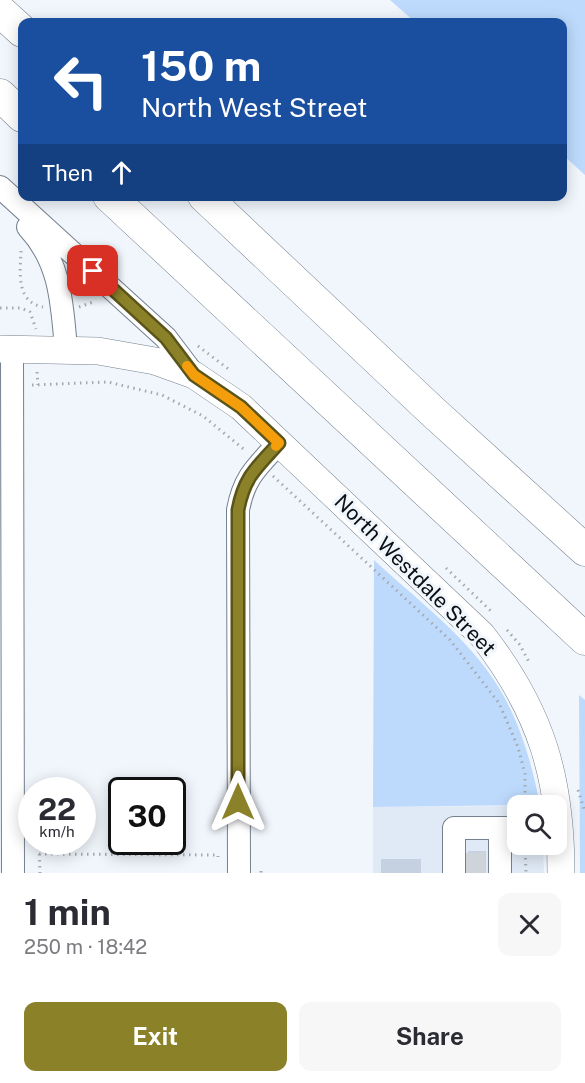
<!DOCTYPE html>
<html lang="en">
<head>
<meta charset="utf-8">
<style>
  :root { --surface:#fff; --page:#f7f7f7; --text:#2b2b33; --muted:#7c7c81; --accent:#8b8128 }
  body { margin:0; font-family:"Public Sans",sans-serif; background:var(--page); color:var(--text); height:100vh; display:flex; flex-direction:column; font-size:22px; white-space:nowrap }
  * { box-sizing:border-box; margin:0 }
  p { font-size:20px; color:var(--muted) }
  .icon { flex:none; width:33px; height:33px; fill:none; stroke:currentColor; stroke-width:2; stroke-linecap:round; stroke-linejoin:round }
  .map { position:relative; height:873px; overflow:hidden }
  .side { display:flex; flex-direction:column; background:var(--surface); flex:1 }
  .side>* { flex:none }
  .top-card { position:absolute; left:18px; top:18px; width:549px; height:183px; border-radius:12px; box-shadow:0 3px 15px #0003; background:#1a4fa0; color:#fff; overflow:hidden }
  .buttons { position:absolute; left:507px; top:795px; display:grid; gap:12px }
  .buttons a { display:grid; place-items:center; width:60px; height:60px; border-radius:12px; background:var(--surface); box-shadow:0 3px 15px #0003; font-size:30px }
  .speed { position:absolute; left:18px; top:777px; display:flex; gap:12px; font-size:30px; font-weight:700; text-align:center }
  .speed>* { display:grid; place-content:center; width:78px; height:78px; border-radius:50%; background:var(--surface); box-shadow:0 3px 15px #0003; line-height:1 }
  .speed small { font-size:15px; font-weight:400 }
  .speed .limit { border:3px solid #111; border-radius:9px; background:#fff; color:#111 }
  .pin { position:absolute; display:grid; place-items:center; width:51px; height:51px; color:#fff; margin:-26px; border-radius:12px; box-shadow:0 3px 9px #0006 }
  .me { position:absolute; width:66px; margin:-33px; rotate:0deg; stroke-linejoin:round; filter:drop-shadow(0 0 4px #0008) }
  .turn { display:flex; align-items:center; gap:21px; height:126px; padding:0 24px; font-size:27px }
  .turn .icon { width:78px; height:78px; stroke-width:2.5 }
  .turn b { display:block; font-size:42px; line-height:51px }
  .then { display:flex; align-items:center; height:57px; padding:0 24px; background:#0003; gap:12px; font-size:22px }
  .round { display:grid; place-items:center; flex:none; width:63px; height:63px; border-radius:12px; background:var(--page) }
  .headline { display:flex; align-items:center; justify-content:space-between; height:102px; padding:0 24px }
  h1 { font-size:36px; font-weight:700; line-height:45px }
  .action { display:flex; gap:12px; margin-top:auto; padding:12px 24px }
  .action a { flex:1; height:69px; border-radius:12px; background:var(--accent); color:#fff; font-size:24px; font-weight:700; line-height:69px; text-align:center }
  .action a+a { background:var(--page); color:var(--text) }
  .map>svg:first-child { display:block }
  .built { fill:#e0eaf6 }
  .green { fill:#bddafc }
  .building { fill:#c5d1e0 }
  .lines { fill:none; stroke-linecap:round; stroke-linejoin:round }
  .minor-tunnel { stroke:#ced4d9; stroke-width:22; stroke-dasharray:22 11; stroke-linecap:butt }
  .minor-casing { stroke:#75808e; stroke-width:24 }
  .major-casing { stroke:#75808e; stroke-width:28 }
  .highway-casing { stroke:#75808e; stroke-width:33 }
  .path { stroke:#a3a9ae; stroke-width:3; stroke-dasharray:1.5 4.5; stroke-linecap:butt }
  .minor { stroke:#fff; stroke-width:22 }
  .major { stroke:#fff; stroke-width:27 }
  .highway { stroke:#fff; stroke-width:32 }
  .route-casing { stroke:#5a541a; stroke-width:15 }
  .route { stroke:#8b8128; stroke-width:10 }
  .slow { stroke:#f59e0b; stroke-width:10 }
  .labels { text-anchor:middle; stroke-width:6; stroke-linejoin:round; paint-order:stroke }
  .street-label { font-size:21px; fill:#0b1014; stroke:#f0f6fc }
</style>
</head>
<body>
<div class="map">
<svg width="585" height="873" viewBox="0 0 585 873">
  <rect width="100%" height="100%" fill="#f0f6fc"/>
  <path class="built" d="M517,806l1,38 25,1 1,28h-171v-66z"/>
  <path class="green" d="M390,0h195v175l-22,-20 -1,-133h-147z
    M374,560c43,40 95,78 125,128 22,36 33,77 41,117l-167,2z
    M579,695l6,5v173h-5z"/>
  <path class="building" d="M468,851h18v22h-18z
    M381,859h40v14h-40z"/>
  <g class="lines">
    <path class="minor-tunnel" d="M463,864l34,-1"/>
    <defs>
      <path id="minor" d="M0,187l166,151 28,37
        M28,227c33,35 34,77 38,122
        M12,349l1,524
        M239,873l-1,-363c6,-33 19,-43 41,-67
        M454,873v-45h46
        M500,873v-45h18"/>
      <path id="major" d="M0,349l98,2 57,10 39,14 47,32 241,228c59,76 79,142 79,238"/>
      <path id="highway" d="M0,11l22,20
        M0,95l22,21
        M109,196l476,443
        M204,196l228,215 153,139"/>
    </defs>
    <use href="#minor" class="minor-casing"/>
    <use href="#major" class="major-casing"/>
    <use href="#highway" class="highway-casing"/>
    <path class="path" d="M21,251c-1,22 -5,51 22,56
      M79,307l17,-6
      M0,308h21l9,4 6,17
      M198,346l33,25
      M37,372l1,13
      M32,385l76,-3 54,13 41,21 43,35
      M273,476l177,164 49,63 19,44 7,27v32
      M446,568l47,45
      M507,630l13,15 10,19
      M578,790l7,22
      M39,842l1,31
      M525,846l1,27
      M39,854l179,1v2
      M261,871v2"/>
    <use href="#minor" class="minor"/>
    <use href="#major" class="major"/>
    <use href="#highway" class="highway"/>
  </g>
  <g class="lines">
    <defs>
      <path id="route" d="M93,271l73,67 28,37 47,32 38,36c-22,24 -35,34 -41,67v292"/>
    </defs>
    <use href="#route" class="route-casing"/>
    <use href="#route" class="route"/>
    <path class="slow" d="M187,366l7,9 47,32 38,36 -3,3"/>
  </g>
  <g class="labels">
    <g class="street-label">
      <text transform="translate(415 575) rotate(45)" y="7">North Westdale Street</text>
    </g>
  </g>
</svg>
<div class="buttons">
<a><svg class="icon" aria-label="search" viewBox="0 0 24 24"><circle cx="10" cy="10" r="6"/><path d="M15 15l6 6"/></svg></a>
</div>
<div class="speed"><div>22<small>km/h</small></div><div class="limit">30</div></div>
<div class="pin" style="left:93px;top:271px;background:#d93025"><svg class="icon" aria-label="arrive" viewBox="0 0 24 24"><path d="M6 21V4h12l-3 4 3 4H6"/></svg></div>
<svg class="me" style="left:238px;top:802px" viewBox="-20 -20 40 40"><path d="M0-17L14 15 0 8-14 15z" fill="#8b8128" stroke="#fff" stroke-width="4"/></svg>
<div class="top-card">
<div class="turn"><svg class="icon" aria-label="left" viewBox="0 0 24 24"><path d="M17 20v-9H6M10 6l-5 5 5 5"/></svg><div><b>150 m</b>North West Street</div></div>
<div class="then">Then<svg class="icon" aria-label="ahead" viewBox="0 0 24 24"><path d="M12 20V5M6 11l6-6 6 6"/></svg></div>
</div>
</div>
<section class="side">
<div class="headline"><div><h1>1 min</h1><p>250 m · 18:42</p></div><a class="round"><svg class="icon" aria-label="close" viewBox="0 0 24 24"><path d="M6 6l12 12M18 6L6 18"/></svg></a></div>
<div class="action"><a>Exit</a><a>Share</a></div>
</section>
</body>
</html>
